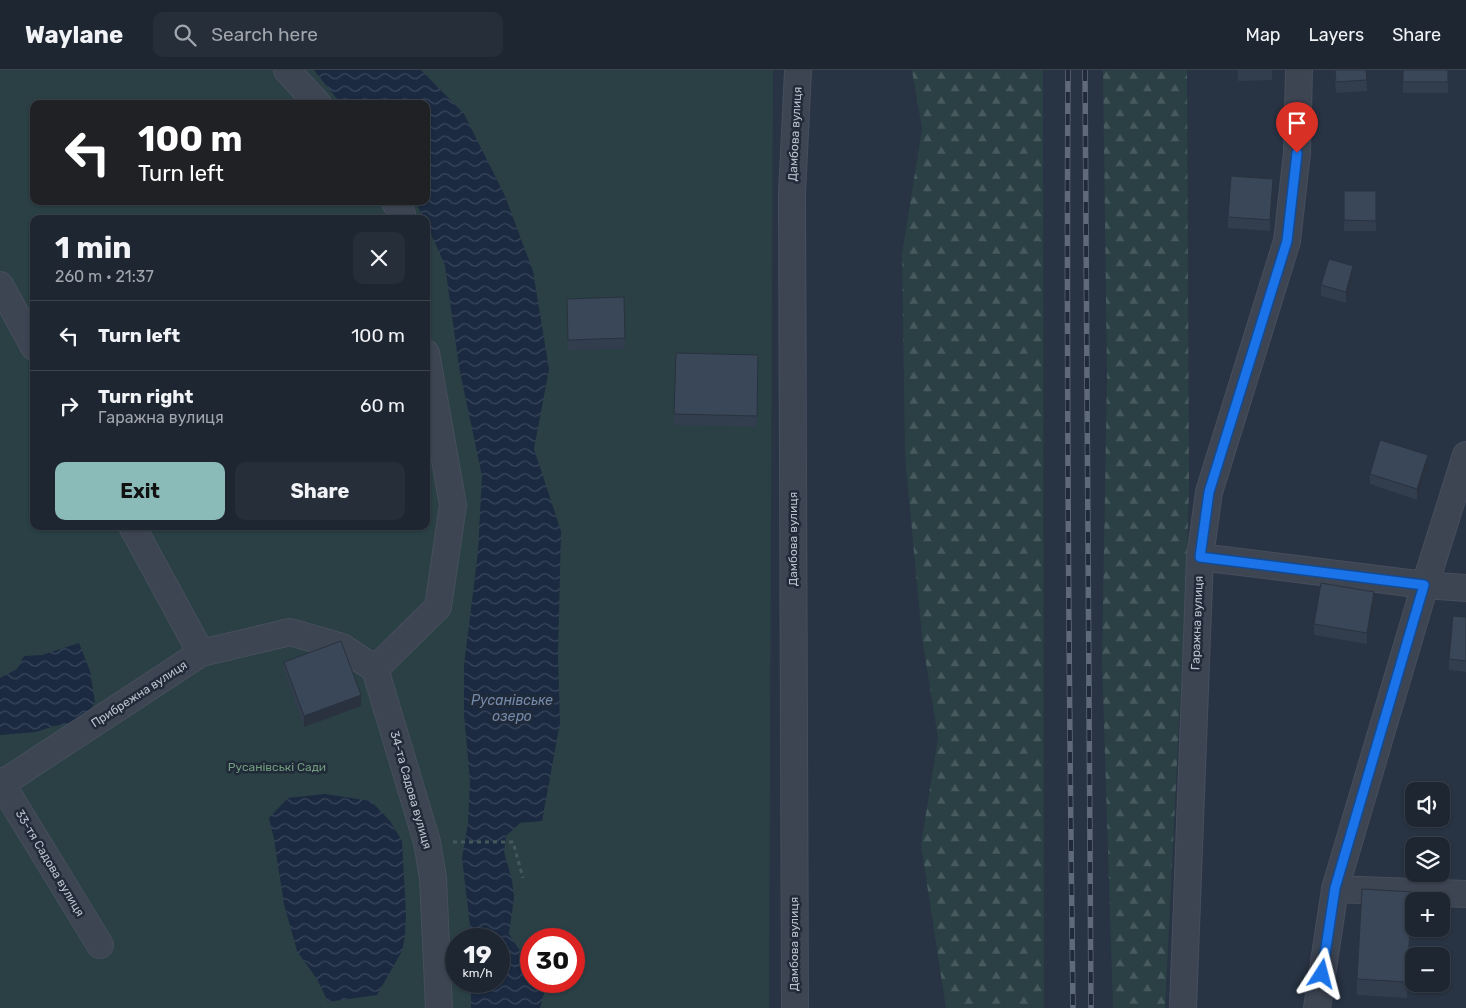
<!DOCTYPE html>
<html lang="en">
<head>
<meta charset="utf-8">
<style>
  :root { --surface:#1e2632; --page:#262e3a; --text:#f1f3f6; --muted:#a1a5ac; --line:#3c434d; --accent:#8bbbb9 }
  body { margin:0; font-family:Rubik,sans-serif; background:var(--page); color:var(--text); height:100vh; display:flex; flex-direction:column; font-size:19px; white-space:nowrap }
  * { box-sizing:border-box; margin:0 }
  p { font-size:16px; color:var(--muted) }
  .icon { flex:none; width:28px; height:28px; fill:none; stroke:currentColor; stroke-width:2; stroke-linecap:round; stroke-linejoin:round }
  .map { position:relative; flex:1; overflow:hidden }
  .drawer { position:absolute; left:30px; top:145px; width:400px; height:315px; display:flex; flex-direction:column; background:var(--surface); border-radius:10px; box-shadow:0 1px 4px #0004,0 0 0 1px var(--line) }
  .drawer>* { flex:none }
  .guide { position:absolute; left:30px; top:30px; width:400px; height:105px; border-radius:10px; box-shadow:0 1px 4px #0004,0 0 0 1px var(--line); background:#202124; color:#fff; overflow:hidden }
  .controls { position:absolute; left:1405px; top:712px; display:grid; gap:10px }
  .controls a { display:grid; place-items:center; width:45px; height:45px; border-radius:10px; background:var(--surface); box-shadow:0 1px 4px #0004,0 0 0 1px var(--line); font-size:25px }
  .speed { position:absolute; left:445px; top:858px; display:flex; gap:10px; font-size:25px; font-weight:700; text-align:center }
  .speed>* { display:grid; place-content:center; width:65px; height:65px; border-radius:50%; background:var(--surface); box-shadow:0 1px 4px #0004,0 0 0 1px var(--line); line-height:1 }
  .speed small { font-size:12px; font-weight:400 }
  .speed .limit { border:8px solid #d22; background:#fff; color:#111 }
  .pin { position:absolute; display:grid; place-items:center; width:42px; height:42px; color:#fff; margin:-51px -21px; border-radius:50% 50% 50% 0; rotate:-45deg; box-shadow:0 0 5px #0007 }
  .pin .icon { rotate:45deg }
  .me { position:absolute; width:55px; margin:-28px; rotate:9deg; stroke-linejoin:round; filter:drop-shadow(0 0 4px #0008) }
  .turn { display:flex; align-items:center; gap:18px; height:105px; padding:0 25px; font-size:22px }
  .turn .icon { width:65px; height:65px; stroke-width:2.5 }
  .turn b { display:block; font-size:35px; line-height:42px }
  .round { display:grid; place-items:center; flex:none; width:52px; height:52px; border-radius:10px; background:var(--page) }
  .head { display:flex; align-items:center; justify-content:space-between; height:85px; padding:0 25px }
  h1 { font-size:30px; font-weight:700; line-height:38px }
  .action { display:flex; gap:10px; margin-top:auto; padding:10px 25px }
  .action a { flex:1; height:58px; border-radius:10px; background:var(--accent); color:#111; font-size:20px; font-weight:700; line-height:58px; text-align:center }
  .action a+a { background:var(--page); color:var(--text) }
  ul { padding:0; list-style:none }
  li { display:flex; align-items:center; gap:15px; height:70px; padding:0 25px; border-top:1px solid var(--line) }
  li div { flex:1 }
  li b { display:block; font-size:19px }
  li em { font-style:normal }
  header { display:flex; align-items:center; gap:30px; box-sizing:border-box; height:70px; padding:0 25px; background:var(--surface); border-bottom:1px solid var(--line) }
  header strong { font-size:24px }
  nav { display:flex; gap:28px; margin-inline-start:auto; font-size:18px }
  .search { width:350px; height:45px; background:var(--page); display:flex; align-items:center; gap:12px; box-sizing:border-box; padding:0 18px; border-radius:10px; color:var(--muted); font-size:19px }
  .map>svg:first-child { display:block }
  .forest { fill:url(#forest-firs) }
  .garden { fill:#2a4044; fill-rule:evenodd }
  .water { fill:url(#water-waves) }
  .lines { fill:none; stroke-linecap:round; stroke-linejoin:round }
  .minor-casing { stroke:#464e5c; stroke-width:28 }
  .path { stroke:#44595c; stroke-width:3; stroke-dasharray:4 4; stroke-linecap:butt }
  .minor { stroke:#3d4553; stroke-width:26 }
  .rail-casing { stroke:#5f6979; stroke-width:5.5 }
  .rail { stroke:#212a38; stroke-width:4; stroke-dasharray:11; stroke-linecap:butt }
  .wall { fill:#323d4d }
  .shaded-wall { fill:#29323e }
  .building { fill:#3a4759; stroke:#29323e }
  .route-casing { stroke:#114b97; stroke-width:12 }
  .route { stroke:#1a73e8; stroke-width:9 }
  .labels { text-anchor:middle; stroke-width:5; stroke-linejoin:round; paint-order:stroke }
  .street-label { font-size:12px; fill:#bac1cc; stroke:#212a38 }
  .park-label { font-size:12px; fill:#729c7d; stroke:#212a38 }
  .water-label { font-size:14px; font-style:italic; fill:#748aaa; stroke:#212a38 }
</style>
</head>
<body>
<header>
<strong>Waylane</strong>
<div class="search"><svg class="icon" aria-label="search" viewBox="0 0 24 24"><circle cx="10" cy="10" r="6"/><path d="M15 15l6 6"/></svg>Search here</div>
<nav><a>Map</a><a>Layers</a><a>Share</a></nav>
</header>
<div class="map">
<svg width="1466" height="938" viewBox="0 0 1466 938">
  <defs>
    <pattern id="forest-firs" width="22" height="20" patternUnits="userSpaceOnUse" patternTransform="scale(1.25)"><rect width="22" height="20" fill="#2a4044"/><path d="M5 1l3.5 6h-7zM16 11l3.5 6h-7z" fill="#475a5e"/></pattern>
    <pattern id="water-waves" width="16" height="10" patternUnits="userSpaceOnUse" patternTransform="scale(1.25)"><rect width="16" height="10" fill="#1b2a41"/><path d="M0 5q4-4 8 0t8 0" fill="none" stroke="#3a475b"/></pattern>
  </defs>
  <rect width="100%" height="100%" fill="#283343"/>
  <path class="forest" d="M912,0h131l1,938h-98l-25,-163 17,-107 -16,-101 -17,-181 -3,-202 20,-125z
    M1103,0h84l2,418 -2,70 -22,450h-52l-11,-347 5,-285z"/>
  <path class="garden" d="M0,0h773l-4,938h-769zM34,34h392v97h-392zM34,149h392v307h-392zM456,869h43v42h-43zM531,869h43v42h-43z"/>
  <path class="water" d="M314,0h107l43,44 41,82 28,75 16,98 -15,80 27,82 -3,124 2,68 -18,98 -22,2 -14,13 -2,16 8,28 2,17 -5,37 11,17 11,-1v31h13l1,9 -5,18h-69v-27h28v-42h-28l-1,-13 -8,-68 6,-35 2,-42 -6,-67v-49l14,-113 4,-76 -23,-109 -14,-102 -19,-42v-4h-2l-9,-18h11v-97h-85z
    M79,573l11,28 5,31 -11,19 -30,5 -18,6 -36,3v-57l17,-9 7,-13 18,-1z
    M325,724l46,7 19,20 12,20 4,73 -1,22 -3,15 -25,44 -49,7 -11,-23 -20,-28 -13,-47 -10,-65 -5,-21 19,-20z"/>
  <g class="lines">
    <defs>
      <path id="minor" d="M287,0l31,34
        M394,131l7,10 2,8
        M0,215l34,62
        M132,456l69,127
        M1200,487l225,28 41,3
        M375,599l63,-62 15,-102 -27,-152
        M0,711l100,164
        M0,715l201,-132 89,-21 52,15 33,22 52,173 6,36 6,130
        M1335,819l131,5
        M795,938l-3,-814 6,-124
        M1183,938l17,-451 9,-65 78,-251 10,-88 2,-83
        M1317,938l18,-119 90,-304 41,-130"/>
    </defs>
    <use href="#minor" class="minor-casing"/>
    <path class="path" d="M453,772h60l10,36"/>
    <use href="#minor" class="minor"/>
    <defs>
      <path id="rail" d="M1068,0c-2,313 1,625 5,938
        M1085,0l6,938"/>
    </defs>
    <use href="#rail" class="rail-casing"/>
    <use href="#rail" class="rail"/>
  </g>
  <path class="wall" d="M1238,0h34v10l-34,1z
    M1334,0h32l1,21 -31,2z
    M1403,0h45v23h-45z
    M1273,120l-3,41 -42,-3v-11z
    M1376,121v40h-32v-11z
    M1353,207l-7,26 -25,-7v-11z
    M624,227l1,52 -57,1 -1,-51z
    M676,283l82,2 -1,72 -83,-2z
    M1428,396l-11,34 -47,-16v-10z
    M1374,533l-7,41 -53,-9v-11z
    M1466,547v55l-17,-2v-11z
    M284,592l77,44 -57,21 -20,-55z
    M1412,838l-5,90 -50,-3v-16z"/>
  <path class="shaded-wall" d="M1273,109v11l-3,41v-11z
    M1353,196v11l-7,26v-11z
    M1428,385v11l-11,34v-11z
    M1374,522v11l-7,41v-11z
    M361,625v11l-57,21v-11z
    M1412,822v16l-5,90v-16z"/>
  <path class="building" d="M1335,0h31l1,10 -31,2z
    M1403,0h45v12h-45z
    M1231,106l42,3 -3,41 -42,-3z
    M1344,121h32v30l-32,-1z
    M1329,189l24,7 -7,26 -25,-7z
    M624,227l1,41 -57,2 -1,-41z
    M676,283l82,2 -1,61 -83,-2z
    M1380,370l48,15 -11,34 -47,-15z
    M1321,513l53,9 -7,41 -53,-9z
    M1453,546l13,1v44l-17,-2z
    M341,571l20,54 -57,21 -20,-54z
    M1362,819l50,3 -5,90 -50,-3z"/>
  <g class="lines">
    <defs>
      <path id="route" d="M1297,83l-10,88 -78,251 -9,65 224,28 -89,303 -13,86"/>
    </defs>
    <use href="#route" class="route-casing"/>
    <use href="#route" class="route"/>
  </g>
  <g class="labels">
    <g class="street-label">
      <text transform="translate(795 64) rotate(-87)" y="4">Дамбова вулиця</text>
      <text transform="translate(793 469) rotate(-90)" y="4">Дамбова вулиця</text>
      <text transform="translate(1197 553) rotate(-88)" y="4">Гаражна вулиця</text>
      <text transform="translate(139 624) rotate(-33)" y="4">Прибрежна вулиця</text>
      <text transform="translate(411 720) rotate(74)" y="4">34-та Садова вулиця</text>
      <text transform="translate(50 793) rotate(59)" y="4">33-тя Садова вулиця</text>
      <text transform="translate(794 874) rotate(-90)" y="4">Дамбова вулиця</text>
    </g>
    <g class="park-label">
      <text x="277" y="701">Русанівські Сади</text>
    </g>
    <g class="water-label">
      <text x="512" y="635">Русанівське<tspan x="512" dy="16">озеро</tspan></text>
    </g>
  </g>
</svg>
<div class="controls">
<a><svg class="icon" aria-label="sound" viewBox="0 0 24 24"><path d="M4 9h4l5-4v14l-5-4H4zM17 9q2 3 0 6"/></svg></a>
<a><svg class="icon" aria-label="layers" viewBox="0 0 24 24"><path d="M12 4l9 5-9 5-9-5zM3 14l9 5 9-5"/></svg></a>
<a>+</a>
<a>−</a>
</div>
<div class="speed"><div>19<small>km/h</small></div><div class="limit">30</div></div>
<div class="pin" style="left:1297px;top:83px;background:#d93025"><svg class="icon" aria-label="arrive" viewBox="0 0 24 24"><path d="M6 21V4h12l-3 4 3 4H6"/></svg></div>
<svg class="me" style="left:1322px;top:904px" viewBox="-20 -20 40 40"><path d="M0-17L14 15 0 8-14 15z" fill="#1a73e8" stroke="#fff" stroke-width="4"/></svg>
<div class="guide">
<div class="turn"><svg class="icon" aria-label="left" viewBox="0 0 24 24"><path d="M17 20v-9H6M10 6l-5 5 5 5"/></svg><div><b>100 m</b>Turn left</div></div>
</div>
<section class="drawer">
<div class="head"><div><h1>1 min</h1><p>260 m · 21:37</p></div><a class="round"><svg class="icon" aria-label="close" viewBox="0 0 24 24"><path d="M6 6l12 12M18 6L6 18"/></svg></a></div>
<ul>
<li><svg class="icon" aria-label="left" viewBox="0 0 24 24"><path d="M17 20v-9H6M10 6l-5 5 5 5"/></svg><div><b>Turn left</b></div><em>100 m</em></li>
<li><svg class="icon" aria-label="right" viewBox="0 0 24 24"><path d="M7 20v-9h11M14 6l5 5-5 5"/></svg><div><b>Turn right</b><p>Гаражна вулиця</p></div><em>60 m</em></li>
</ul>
<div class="action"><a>Exit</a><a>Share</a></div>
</section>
</div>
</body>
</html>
